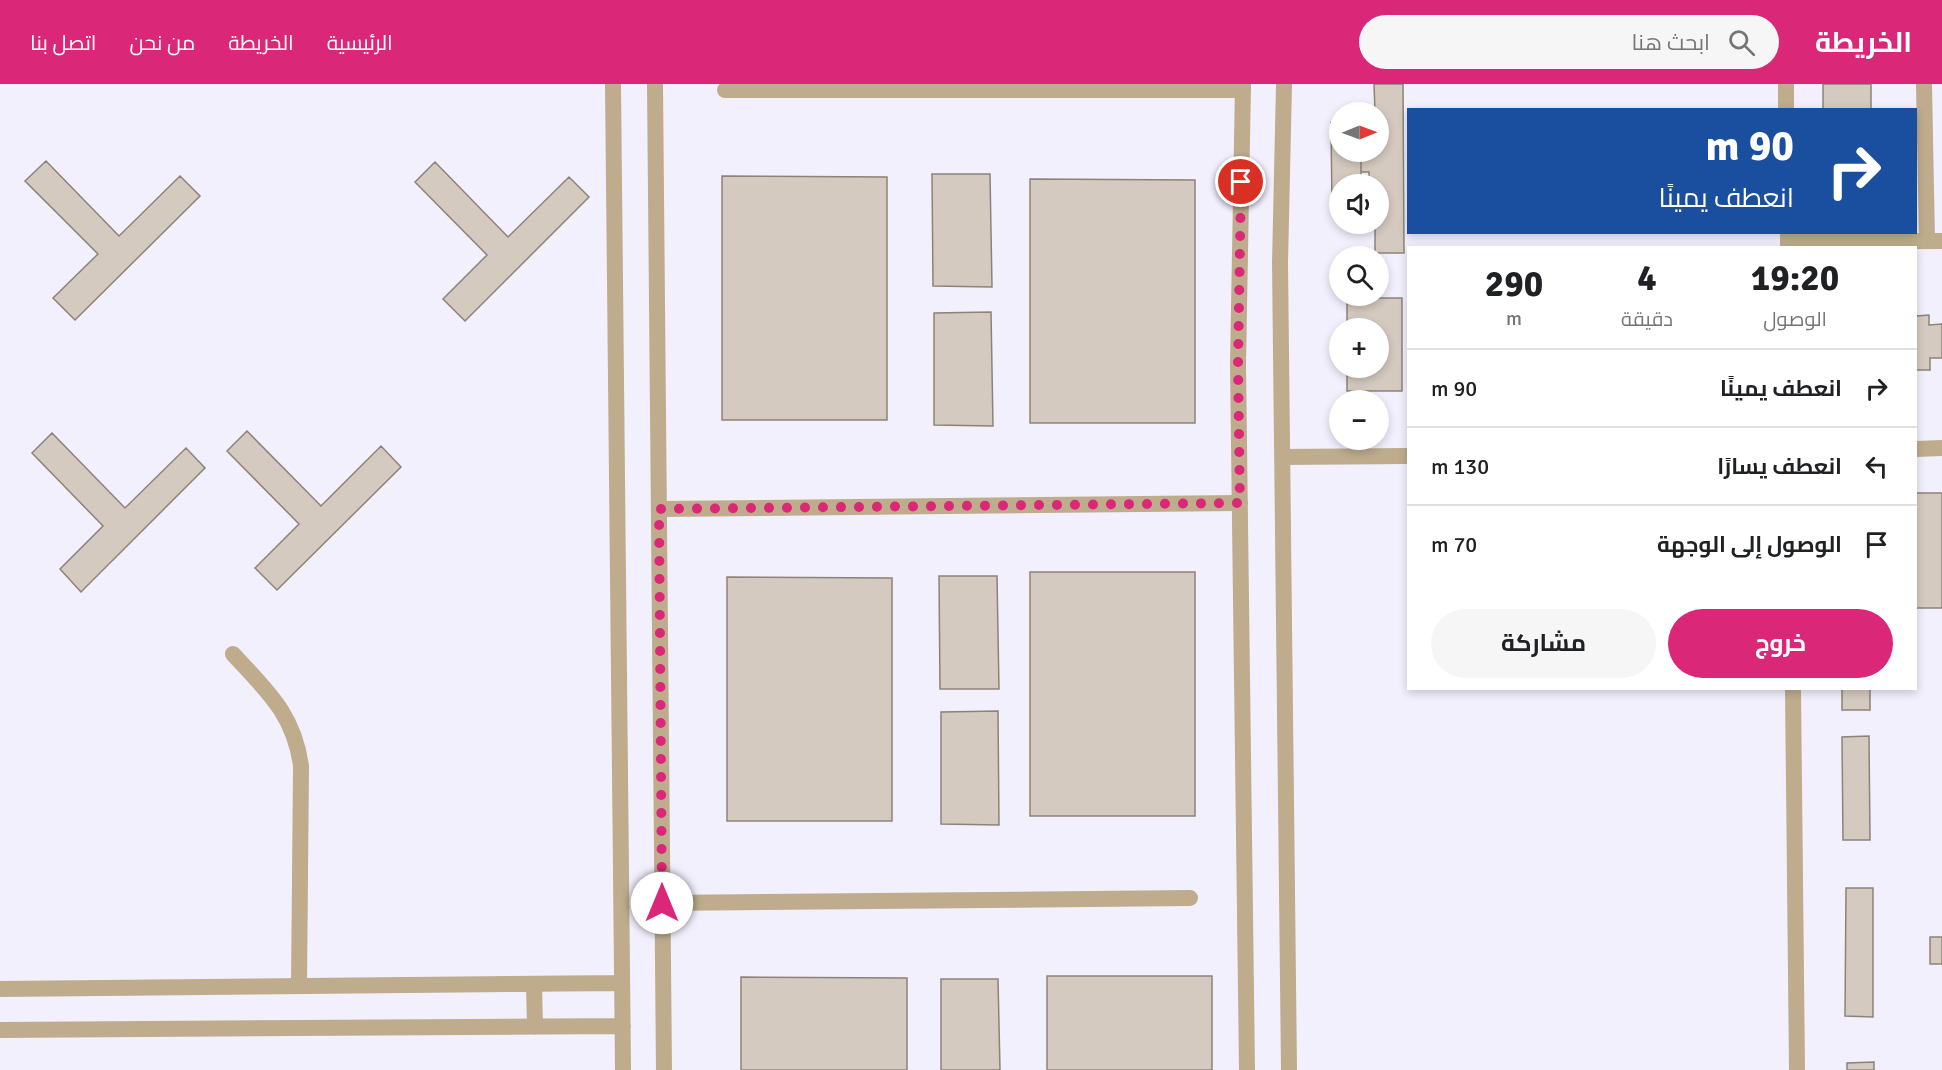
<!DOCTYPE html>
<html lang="ar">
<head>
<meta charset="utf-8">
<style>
  :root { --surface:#fff; --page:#f6f6f6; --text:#202124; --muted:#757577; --line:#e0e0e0; --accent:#db2777 }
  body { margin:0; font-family:Signika,Cairo,sans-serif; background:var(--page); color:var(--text); direction:rtl; height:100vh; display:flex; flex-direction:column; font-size:22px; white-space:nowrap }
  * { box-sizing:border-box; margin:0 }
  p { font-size:20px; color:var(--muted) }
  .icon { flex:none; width:33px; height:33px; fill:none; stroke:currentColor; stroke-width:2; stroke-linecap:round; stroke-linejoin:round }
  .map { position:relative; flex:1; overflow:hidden; direction:ltr }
  .sheet { position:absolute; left:1407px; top:162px; width:510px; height:444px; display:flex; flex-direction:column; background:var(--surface); border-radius:0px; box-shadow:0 3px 9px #0003; direction:rtl }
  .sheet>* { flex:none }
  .top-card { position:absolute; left:1407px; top:24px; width:510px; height:126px; border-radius:0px; box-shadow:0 3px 9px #0003; direction:rtl; background:#1a4fa0; color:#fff; overflow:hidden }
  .needle { width:39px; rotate:89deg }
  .fabs { position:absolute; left:1329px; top:18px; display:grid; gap:12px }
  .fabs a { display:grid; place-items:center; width:60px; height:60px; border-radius:50%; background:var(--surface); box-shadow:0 3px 9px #0003; font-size:30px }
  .pin { position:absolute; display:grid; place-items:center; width:51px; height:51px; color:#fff; margin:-26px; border:3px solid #fff; border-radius:50%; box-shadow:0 2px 6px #0007 }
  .me { position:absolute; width:66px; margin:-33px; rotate:0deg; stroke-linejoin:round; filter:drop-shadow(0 0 4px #0008) }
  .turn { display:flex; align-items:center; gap:21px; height:126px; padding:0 24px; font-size:27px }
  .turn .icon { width:78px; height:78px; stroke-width:2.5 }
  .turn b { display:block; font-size:42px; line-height:51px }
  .eta { display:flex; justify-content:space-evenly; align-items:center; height:102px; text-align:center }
  .eta b { font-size:36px; font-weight:700; line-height:42px }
  .button { display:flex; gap:12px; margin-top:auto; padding:12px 24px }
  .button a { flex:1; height:69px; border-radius:36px; background:var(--accent); color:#fff; font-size:24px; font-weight:700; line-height:69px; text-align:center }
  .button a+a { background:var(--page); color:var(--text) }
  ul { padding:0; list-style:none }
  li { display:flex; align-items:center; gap:18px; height:78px; padding:0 24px; border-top:2px solid var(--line) }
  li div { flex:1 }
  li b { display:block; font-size:22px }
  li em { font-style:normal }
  header { display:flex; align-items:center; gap:36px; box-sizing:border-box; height:84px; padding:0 30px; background:var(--accent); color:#fff }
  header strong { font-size:28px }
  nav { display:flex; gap:33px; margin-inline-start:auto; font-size:21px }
  .search { width:420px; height:54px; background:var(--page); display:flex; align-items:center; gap:15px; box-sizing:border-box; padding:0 21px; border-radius:33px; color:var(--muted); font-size:22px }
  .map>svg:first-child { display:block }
  .building { fill:#d5cac0; stroke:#8c8279; stroke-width:1.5 }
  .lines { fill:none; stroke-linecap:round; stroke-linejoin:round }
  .service { stroke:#beac8d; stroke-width:16 }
  .minor { stroke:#beac8d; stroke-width:16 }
  .route { stroke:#db2777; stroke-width:10; stroke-dasharray:0 18 }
</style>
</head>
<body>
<header>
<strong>الخريطة</strong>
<div class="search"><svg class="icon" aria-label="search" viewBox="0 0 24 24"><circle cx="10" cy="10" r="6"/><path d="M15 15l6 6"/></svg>ابحث هنا</div>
<nav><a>الرئيسية</a><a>الخريطة</a><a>من نحن</a><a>اتصل بنا</a></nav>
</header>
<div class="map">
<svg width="1942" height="986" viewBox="0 0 1942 986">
  <rect width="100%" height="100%" fill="#f3f0fe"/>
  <path class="building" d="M1374,0h29l1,169h-29v-29h3v-40l-9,-2v-10h-8v-17h8v-3h9v-40h-3z
    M1823,0h48v26h-48z
    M1331,38h9v30h21v32h-21v22h-8z
    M46,77l73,75 61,-60 20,20 -125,124 -22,-22 45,-44 -73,-73z
    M435,78l73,75 61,-60 20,20 -124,124 -22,-22 44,-44 -72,-73z
    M932,90h58l2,113 -59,-1z
    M722,92l165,1v243h-165z
    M1030,95l165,1v243h-165z
    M1347,214h55v93h-55v-23h31v-40h-31z
    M991,228l2,114 -59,-1v-112z
    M1929,231v10l13,-1v34h-12v12h-14v-54z
    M247,347l74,75 60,-60 20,21 -124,123 -22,-22 44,-44 -72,-73z
    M52,349l73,75 61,-60 19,20 -124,124 -21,-23 43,-43 -71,-73z
    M1916,409h26v115h-26z
    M1030,488h165v244h-165z
    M939,492h58l2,113h-59z
    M727,493l165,1v243h-165z
    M1842,604h28v22h-28z
    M998,627l1,114 -58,-1v-112z
    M1869,652l1,104h-27l-1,-103z
    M1846,804h27v129l-28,-1z
    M1930,853h12v27h-12z
    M1047,892h165v94h-165z
    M741,893l166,1v92h-166z
    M941,895h57l2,91h-59z
    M1874,978v8h-27v-7z"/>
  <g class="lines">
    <path class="service" d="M1924,0l3,157
      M725,6h518
      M1788,158l154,-1
      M659,425l581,-6
      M233,570c34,37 61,60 68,112l-2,220
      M662,819l528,-5"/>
    <path class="minor" d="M613,0l10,986
      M655,0l9,986
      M1243,0l-5,281 9,705
      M1284,0l-4,179 9,807
      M1786,0v26
      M1788,148v16
      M1916,365l26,-1
      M1282,373l126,-1
      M1793,604l4,382
      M534,900l1,43
      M0,905l622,-6
      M0,946l623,-4"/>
  </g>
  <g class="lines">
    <path class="route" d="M662,819l-3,-394 581,-6 -2,-138 3,-183"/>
  </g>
</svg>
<div class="fabs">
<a><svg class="needle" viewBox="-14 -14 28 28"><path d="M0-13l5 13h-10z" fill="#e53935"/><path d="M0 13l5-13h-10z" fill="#757577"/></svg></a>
<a><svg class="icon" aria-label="sound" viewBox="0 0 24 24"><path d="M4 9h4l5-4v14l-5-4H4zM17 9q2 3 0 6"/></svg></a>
<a><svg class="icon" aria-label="search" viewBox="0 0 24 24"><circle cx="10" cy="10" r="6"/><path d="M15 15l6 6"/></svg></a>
<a>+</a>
<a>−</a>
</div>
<div class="pin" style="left:1241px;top:98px;background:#d93025"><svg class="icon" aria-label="arrive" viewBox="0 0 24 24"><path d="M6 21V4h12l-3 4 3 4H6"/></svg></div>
<svg class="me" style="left:662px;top:819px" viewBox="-20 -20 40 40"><circle r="19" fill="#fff"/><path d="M0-13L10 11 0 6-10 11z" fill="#db2777"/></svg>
<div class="top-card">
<div class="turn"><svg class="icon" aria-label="right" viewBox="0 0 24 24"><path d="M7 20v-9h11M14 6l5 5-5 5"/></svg><div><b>90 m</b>انعطف يمينًا</div></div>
</div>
<section class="sheet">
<div class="eta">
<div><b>19:20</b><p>الوصول</p></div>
<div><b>4</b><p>دقيقة</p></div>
<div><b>290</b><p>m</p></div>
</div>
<ul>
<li><svg class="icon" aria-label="right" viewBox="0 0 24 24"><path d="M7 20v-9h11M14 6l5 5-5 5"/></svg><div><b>انعطف يمينًا</b></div><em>90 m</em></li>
<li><svg class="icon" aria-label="left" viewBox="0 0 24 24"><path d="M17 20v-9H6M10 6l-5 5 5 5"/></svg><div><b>انعطف يسارًا</b></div><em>130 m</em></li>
<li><svg class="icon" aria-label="arrive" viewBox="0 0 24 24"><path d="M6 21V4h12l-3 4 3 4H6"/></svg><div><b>الوصول إلى الوجهة</b></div><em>70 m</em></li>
</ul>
<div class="button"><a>خروج</a><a>مشاركة</a></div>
</section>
</div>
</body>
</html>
